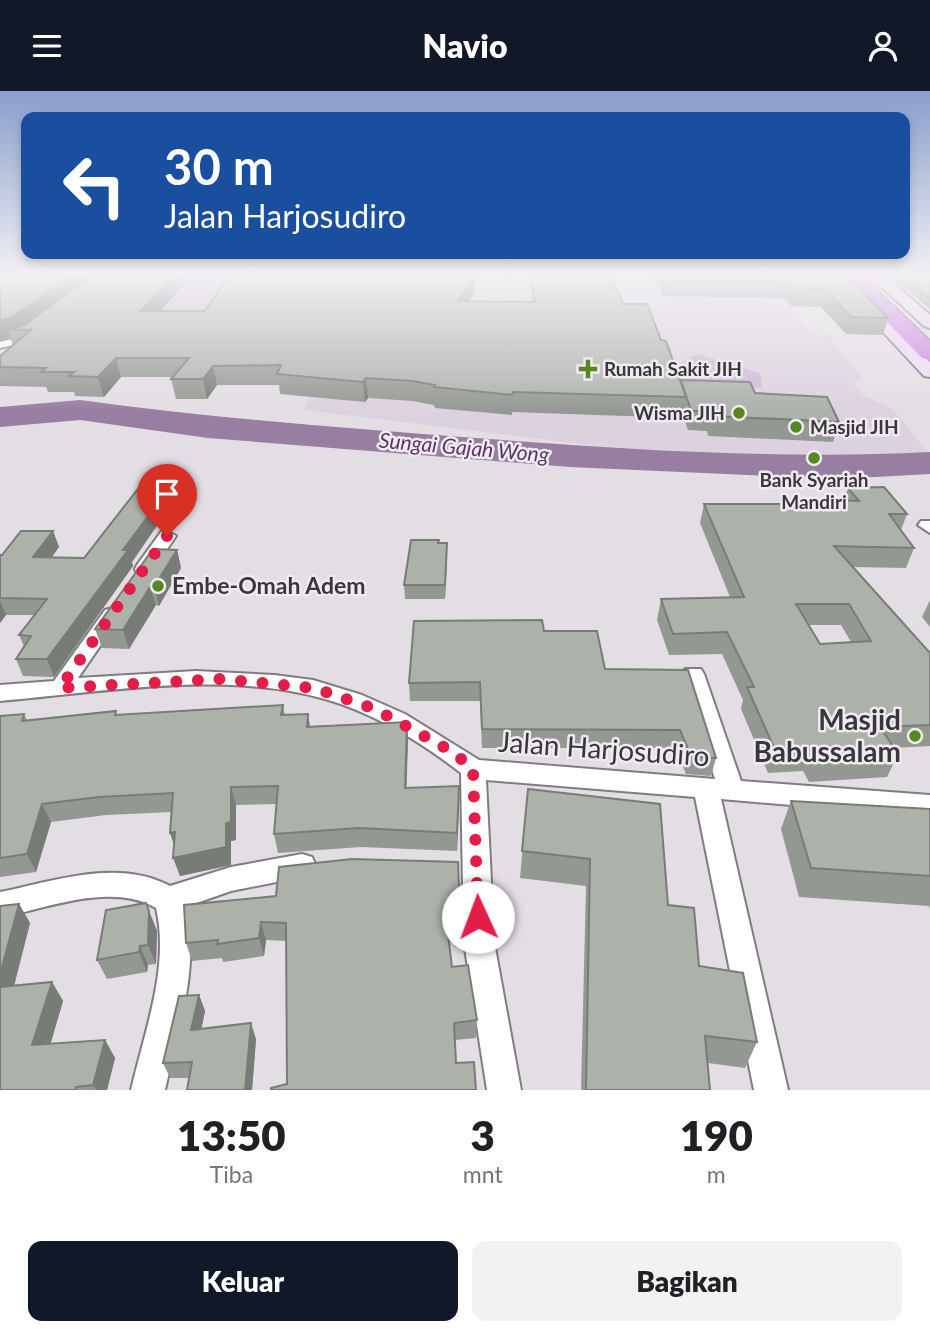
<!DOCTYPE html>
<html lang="id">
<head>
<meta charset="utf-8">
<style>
  :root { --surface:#fff; --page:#f2f2f2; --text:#202124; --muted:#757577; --accent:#111827 }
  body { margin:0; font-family:Lato,sans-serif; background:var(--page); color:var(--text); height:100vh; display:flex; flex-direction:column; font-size:26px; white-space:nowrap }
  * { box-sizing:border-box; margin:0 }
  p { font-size:23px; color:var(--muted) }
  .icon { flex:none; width:38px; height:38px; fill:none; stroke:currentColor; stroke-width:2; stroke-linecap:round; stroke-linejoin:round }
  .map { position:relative; height:999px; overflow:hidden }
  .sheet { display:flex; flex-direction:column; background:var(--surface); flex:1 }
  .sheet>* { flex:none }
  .guide { position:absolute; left:21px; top:21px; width:889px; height:147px; border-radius:14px; box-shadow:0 4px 10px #0003; background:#1a4fa0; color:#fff; overflow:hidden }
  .pin { position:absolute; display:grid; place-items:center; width:60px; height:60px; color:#fff; margin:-72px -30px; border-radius:50% 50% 50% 0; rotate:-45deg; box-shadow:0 0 7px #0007 }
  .pin .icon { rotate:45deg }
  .me { position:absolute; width:77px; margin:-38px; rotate:358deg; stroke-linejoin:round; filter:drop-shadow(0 0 5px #0008) }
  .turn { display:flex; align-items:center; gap:24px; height:147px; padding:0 28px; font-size:32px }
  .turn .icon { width:91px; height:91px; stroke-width:2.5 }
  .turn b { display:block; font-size:49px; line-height:60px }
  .eta { display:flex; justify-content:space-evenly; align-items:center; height:119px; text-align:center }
  .eta b { font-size:42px; font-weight:800; line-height:49px }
  .button { display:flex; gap:14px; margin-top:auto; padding:14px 28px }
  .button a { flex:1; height:80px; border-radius:14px; background:var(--accent); color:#fff; font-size:28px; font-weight:800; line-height:80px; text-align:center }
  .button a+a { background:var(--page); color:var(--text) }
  header { display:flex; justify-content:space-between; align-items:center; height:91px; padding:0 28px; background:var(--accent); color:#fff; font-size:32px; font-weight:800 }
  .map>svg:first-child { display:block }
  .built { fill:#dcd2df }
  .green { fill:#cdb9d4 }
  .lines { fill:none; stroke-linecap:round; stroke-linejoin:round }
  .river { fill:#987ea0; fill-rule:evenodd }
  .street-casing { stroke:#807c82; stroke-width:4 }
  .secondary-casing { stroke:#807c82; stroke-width:4 }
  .highway-casing { stroke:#9866a7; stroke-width:3 }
  .street { fill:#fff; fill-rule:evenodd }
  .secondary { fill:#efd9f6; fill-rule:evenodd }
  .highway { fill:#cb80e2; fill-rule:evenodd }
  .wall { fill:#949892; fill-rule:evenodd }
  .shaded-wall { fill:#787c77 }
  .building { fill:#acb1aa; stroke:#787c77; stroke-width:2; fill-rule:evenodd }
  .route { stroke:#e11d48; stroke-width:12; stroke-dasharray:0 21.6 }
  .poi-dot { fill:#55881f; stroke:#f0ebf2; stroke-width:2.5 }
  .labels { text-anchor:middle; stroke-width:5; stroke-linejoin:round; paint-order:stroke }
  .far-poi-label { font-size:19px; font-weight:bold; fill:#39373a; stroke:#f0ebf2; text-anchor:start }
  .far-water-label { font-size:21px; font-style:italic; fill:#593564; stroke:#f0ebf2 }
  .poi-label { font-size:23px; font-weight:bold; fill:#39373a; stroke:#f0ebf2; text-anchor:start }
  .near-poi-label { font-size:28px; font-weight:bold; fill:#39373a; stroke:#f0ebf2; text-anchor:end }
  .near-street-label { font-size:28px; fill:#39373a; stroke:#f0ebf2 }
</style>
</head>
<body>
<header><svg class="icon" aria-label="menu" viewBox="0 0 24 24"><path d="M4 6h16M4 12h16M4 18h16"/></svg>Navio<svg class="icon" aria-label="person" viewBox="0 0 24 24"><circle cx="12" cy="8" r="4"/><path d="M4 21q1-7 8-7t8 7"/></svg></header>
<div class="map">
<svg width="930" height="999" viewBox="0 0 930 999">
  <rect width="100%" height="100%" fill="#e3dee4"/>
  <path class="built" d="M414,182h398l-20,16 16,19 -18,1 22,26h16l34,44 -7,3 1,4 8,10 29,13 37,47v8l-113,9 -513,-63 21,-50z"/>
  <path class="green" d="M185,182l55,3 11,36 -82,2 -13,-5z
    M697,263l63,19 2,15 -83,-2 -10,-17z"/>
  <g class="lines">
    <path class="river" d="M80,309c131,18 263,28 395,38 151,11 304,22 455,14v22l-91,5 -269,-12 -362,-29 -128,-18 -80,7v-20z"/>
    <defs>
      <path id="street" d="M31,239l10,2 -14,10 -27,6v-6l19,-5z
        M921,430h9v12l-12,-8z
        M167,440l9,5 -25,37h-14l-2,-4 2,-4 24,-33z
        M112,517l10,6 -44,64 118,-7 78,4 39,5 49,15 43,19 74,46 236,19 -33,-105 3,-5h16l3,5 37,107 189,14v22l-209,-18 67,291h-34l-59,-293 -209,-17 8,162 27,148h-34l-23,-148 -3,-169c-40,-31 -87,-60 -136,-74 -100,-29 -223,-7 -325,2v-16l54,-4 51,-71z
        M302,763l10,3 4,9 -4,9 -81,16 -46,16c16,59 -8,125 -20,183h-34c13,-57 39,-123 25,-182 -44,-26 -110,0 -156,10v-26c54,-11 119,-34 170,-6l61,-19z"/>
      <path id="secondary" d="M828,182h14l88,89v15l-6,-1z
        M867,182h15l48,42v13l-6,-2z"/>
      <path id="highway" d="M840,182h19l71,68v19l-8,-2z"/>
    </defs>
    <use href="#street" class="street-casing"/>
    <use href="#secondary" class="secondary-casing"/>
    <use href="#highway" class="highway-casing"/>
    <use href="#street" class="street"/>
    <use href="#secondary" class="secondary"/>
    <use href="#highway" class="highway"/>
  </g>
  <path class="wall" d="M0,182h465l10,2v16l-6,10 63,1 -3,-29h81l13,31 38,36 20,43v-3l74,13 84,29 -6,20 -125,-6 -1,-5 -19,-1 -5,-15 -1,3 -170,-6v3l-77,-7 -1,-3 -21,-4 -45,-3 -3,4 -85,-8 -1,-9h-62l-10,14h-31l-5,-20 2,-2h-52l-17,20 -29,-1 -1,-4h-26l-2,-5 -46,-1v-30l13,-10 -3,-9 -10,3zM192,184h38l-25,36h-45z
    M653,182h191l44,45 -5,17 -37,-1 -25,-27 -30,-1 -7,-8 -121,-2z
    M886,182h44v36z
    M177,386l3,15 -48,70 1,4 -79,111 -31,-1 -7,-17 8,-13 -5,-11 15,-20h-28l-6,8v-68l53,-24 6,16 -8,11h33z
    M848,397l59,26 -6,16 13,18 -8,20 -53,-1 77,86v93l-36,2 4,6 -11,23 -78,5 -6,-11 -35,2 -27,-64 2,-9 -21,-46 -53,1 -12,-35 4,-21 69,-2 -30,-74 4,-19h88l1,-5 51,1zM809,534h32l10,17 -31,2z
    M439,452l8,14 -2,42h-40l-1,-14z
    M177,459l4,18 -22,38 -3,-1 -27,44 -27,-1 -7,-19z
    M930,509v27l-8,-10z
    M544,540l61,38 111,89 -5,18 -25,-2 -11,-26h-193l-2,-47h-70l-1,-18z
    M283,614l2,10 25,11 97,-4 1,17 -2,48 53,17 -2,47 -96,-4 -83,6 -4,-19 2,-30 -40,1v35l-5,1v24l-51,11 -6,-32 -2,-32 -66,3 -55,7 -15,50 -36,5v-161l24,-2 3,6z
    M528,698l140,116 31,61 58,76 -12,26 -37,-5 2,27h-129l5,-204 -66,-8z
    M791,710l139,8v100l-1,-3 -130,-9 -18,-68z
    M146,812l11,28 -1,33 -8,1 -1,7 -40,7 -10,-19z
    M19,813l11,19 -16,62 38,-3 11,19 -13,43 55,-4 10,18 -8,32h-107z
    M184,814l276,5v18l-13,1 5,38 25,53 -1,18 -21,2 1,23 -169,21 -1,-143 -20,-1 -2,16 -41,6 -1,-4 -30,3 -6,-18z
    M199,904l6,16 -4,18 55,10 -4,51h-65l2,-12h-19l-7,-15z"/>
  <path class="shaded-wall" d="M74,182h26l-76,57 -16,-1 2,8 -10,3v-20z
    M177,182h15v2l-47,54 -5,-18z
    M475,184v16l-16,27 -1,-17z
    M116,267l5,19 -17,20 -6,-20z
    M213,275l4,19 -10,14 -4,-20z
    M366,287l2,20 -3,4 -2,-20z
    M177,386l3,15 -48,70 1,4 -79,111 -7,-18 76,-109z
    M53,440l6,16 -19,27 -7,-17z
    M447,452v14l-2,42v-14z
    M177,459l4,18 -22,38 -5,-19z
    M150,496l6,18 -27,44 -6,-19z
    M0,509l6,15 -6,8z
    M308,623l3,18 -4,-5z
    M407,631l1,17 -2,67 -1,-18z
    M459,695v18l-2,47v-18z
    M231,696l5,18v35l-5,1v24l-51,11 -7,-18 53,-35z
    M42,713l9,18 -15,50 -9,-18z
    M175,741l1,19 -6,-18z
    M19,813l11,19 -21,83 -9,-14v-18z
    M149,820l8,20 -1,33 -8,-19z
    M261,831l5,18 -2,16 -5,-18z
    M140,855l8,19 -1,7 -8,-20z
    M52,891l11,19 -18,62 -13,-18z
    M199,904l6,16 -7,35 -7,-16z
    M251,932l5,16 -4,51h-7z
    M105,949l10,18 -8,32h-11l-3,-5z"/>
  <path class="building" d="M0,182h74l-62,44 -12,3z
    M95,182h82l-37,38h65l26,-38h234l10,2 -17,26 77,1 -4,-29h79l13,31h24l14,36 5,1 20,56 -173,-5 -1,3 -78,-8 1,-2 -23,-4 -46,-3 -3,4 -86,-8 4,-9 -68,1 -10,13h-32l18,-21h-73l-18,19 -29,-1 5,-4h-33l5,-4 -46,-1v-11l31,-26 -23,-1 15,-3z
    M662,182h182l44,45 -37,-1 -25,-27 -31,-1 -7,-7 -122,-2z
    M898,182h32v26z
    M681,289l69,2 5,11 72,4 12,25 -127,-6 -2,-5h-19z
    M148,385l29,1 -54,73h5l-81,109h-31l15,-23 -12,-1 28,-36 -47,-1v-43h2l19,-24h32l-20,26 51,1z
    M884,396l23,27h-18l25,34 -80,-2 96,107v72l-50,2 18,27 -81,6 -5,-11 -37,1 -28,-63h7l-27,-55 -54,2 -12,-35 83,-2 -40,-93h92l-3,-5 66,2 -11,-13zM796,513h53l22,37 -51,3z
    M411,449h28l-1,3h9l-2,42h-41z
    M153,458l24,1 -23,37h-4l-27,43 -28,-1z
    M542,529l2,11h53l8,38 83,1 28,88 -25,-2 -11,-26 -198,-1 -2,-47 -71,1 5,-62z
    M283,614l-2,10 27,-1 -1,13 100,-5 -2,66 54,-2 -2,47 -98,-5 -85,6 4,-48 -47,1v35l-5,1v24l-53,11 2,-26 -5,1 3,-40 -74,4 -57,7 -15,50 -27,4v-142l24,-2 -2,7 94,-10 -1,4z
    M528,698l132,15 8,101 26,3 5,58 44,7 14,69 -52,-6 5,54h-124l4,-231 -68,-8z
    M791,710l139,8v67l-119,-8z
    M352,768l106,3 2,48h-15l7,57 16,-2 9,55 -23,3 2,40 18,-1 2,28h-205v-2l16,-4 -1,-161 -25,-1 -2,16 -42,6 1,-4 -32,3 -2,-38 92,-9 3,-29z
    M146,812l3,8 -1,34 -8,1 -1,6 -42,8 9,-50z
    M19,813l-19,70v-68z
    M52,891l-20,63 73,-5 -12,45 -17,2 -1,3h-75v-103z
    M199,904l-8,35 60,-7 -6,67h-58l5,-28 -29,1 16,-67z"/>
  <linearGradient id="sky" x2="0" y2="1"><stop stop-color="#889ecb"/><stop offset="0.57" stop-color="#f2f0f3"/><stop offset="1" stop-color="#f2f0f3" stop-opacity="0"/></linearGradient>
  <rect width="930" height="322" fill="url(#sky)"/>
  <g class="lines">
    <path class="route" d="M167,445l-107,152 160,-9 94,9 61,21 78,43 20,17 5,148"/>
  </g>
  <g class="poi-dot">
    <path d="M584.5 267.5h7v7h7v7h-7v7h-7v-7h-7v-7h7z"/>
    <circle cx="739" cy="322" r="7"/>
    <circle cx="796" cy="336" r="7"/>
    <circle cx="814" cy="367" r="7"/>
    <circle cx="158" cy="495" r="7"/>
    <circle cx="915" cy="645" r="7"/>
  </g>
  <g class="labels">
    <g class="far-poi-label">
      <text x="604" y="285">Rumah Sakit JIH</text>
      <text x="725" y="329" text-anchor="end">Wisma JIH</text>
      <text x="810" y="343">Masjid JIH</text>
      <text x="814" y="396" text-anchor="middle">Bank Syariah<tspan x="814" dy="22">Mandiri</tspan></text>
    </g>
    <g class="far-water-label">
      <text transform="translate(464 357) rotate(5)" y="7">Sungai Gajah Wong</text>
    </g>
    <g class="poi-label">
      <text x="172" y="503">Embe-Omah Adem</text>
    </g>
    <g class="near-poi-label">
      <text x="901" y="639">Masjid<tspan x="901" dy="32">Babussalam</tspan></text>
    </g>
    <g class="near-street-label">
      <text transform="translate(604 658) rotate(4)" y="10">Jalan Harjosudiro</text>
    </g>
  </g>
</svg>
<div class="pin" style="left:167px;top:445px;background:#d93025"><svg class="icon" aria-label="arrive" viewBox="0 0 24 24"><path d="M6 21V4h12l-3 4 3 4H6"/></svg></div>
<svg class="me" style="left:478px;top:826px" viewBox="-20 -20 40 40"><circle r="19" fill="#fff"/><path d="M0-13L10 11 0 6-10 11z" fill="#e11d48"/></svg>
<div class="guide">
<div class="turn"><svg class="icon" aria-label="left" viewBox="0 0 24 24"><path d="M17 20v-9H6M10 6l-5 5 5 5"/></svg><div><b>30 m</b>Jalan Harjosudiro</div></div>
</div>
</div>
<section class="sheet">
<div class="eta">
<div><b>13:50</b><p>Tiba</p></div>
<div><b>3</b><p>mnt</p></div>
<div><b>190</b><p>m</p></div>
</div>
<div class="button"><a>Keluar</a><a>Bagikan</a></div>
</section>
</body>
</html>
